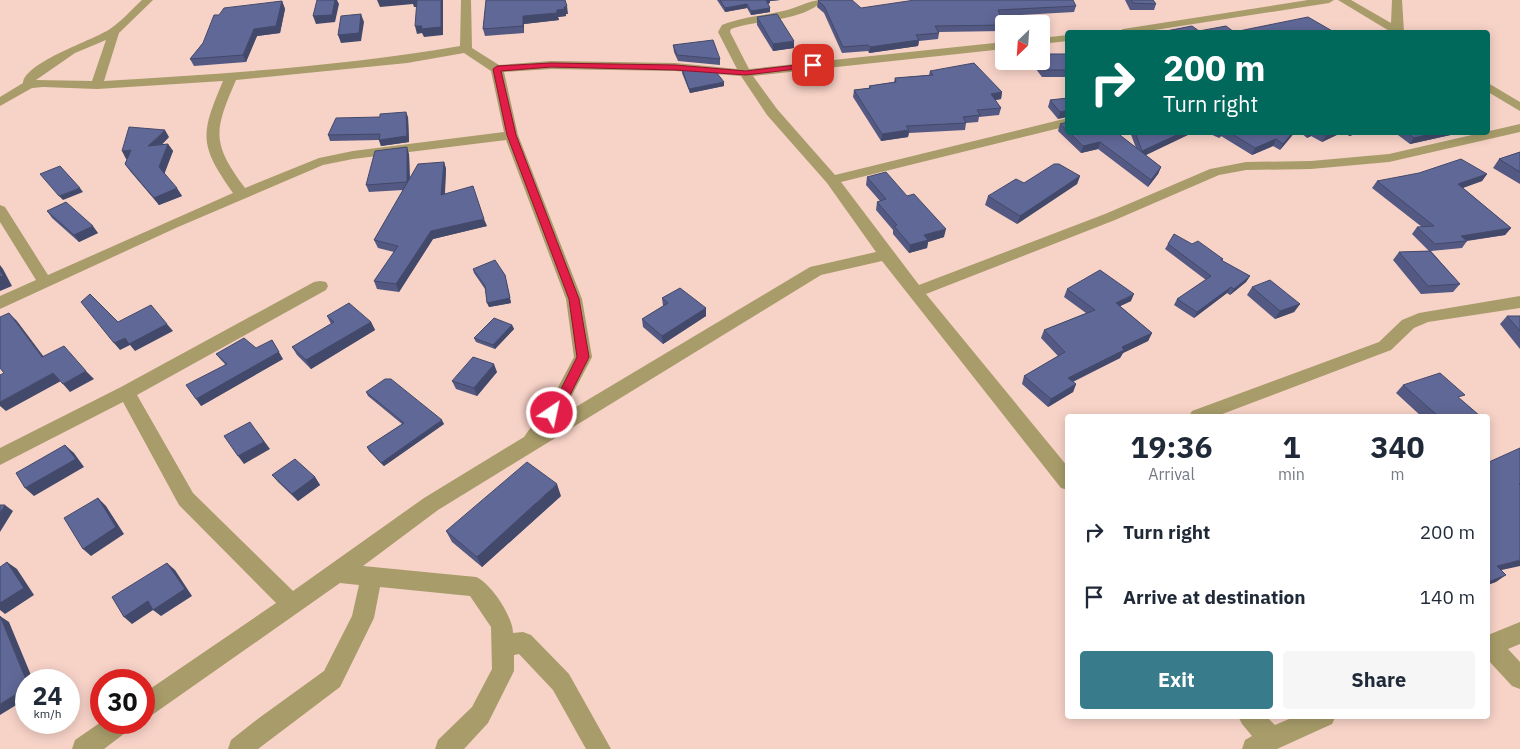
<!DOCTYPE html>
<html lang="en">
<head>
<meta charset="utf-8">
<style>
  :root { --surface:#fff; --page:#f6f6f7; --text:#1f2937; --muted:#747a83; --accent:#387b8b }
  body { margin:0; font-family:"IBM Plex Sans",sans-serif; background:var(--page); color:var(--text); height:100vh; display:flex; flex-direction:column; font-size:19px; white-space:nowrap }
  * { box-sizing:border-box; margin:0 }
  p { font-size:16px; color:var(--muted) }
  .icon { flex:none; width:28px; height:28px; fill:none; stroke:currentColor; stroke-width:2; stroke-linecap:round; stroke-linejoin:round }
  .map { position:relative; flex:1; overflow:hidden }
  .side { position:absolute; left:1065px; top:414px; width:425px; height:305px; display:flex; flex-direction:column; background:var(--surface); border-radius:5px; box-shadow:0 2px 12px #0003 }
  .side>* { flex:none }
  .hud { position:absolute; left:1065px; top:30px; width:425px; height:105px; border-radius:5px; box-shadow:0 2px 12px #0003; background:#00695c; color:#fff; overflow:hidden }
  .needle { width:32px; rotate:205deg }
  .controls { position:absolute; left:995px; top:15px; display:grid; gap:10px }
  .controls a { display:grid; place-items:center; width:55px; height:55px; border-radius:5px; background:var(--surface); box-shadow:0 2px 12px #0003; font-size:25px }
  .speed { position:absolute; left:15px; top:669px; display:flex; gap:10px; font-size:25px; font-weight:700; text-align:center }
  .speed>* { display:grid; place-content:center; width:65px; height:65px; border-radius:50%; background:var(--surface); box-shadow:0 2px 12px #0003; line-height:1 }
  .speed small { font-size:12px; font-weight:400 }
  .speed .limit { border:8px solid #d22; background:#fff; color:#111 }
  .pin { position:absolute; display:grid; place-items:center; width:42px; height:42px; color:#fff; margin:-21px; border-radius:10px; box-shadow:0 2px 8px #0006 }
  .me { position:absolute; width:55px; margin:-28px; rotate:34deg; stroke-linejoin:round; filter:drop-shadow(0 0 4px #0008) }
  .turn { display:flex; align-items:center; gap:18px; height:105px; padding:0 15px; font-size:22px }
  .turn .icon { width:65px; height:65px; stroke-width:2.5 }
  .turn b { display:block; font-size:35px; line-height:42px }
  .eta { display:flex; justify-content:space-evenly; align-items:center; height:85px; text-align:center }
  .eta b { font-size:30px; font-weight:700; line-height:35px }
  .button { display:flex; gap:10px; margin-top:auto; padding:10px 15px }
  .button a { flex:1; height:58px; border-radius:5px; background:var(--accent); color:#fff; font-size:20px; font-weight:700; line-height:58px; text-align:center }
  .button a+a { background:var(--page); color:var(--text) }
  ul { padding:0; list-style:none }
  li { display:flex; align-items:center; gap:15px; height:65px; padding:0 15px }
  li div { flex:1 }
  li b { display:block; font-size:19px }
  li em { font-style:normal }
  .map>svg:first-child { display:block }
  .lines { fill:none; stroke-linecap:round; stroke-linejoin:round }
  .minor { fill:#a89c6a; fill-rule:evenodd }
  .wall { fill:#535982 }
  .shaded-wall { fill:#43496a }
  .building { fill:#606897; stroke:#43496a }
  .route { fill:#e11d48; stroke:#92132f }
</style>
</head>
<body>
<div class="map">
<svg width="1520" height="749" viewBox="0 0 1520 749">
  <rect width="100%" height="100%" fill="#f7d2c7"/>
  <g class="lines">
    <path class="minor" d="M142,0h11l-34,33 -15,48c119,-7 239,-15 356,-35l1,-46h10l1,48 27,17 52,-4 124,2 62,6 -19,-37 4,-7c20,-8 40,-9 61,-14 15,-3 25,-11 40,-11 -19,22 -66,19 -92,29l-1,3 19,37 255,-27v7l-251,27 24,33 58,66 233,-57v8l-227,56 78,103 186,-71 105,-45 36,-7 65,-1 78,-7 131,-30v8l-131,30 -78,7 -65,1 -27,5 -104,45 -189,74 142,173v23l-7,-2 -179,-227 -61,14 -383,235 -75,56 113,11c15,6 37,40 37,56l10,-1 8,3 38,39 42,75h-25l-33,-59 -34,-36 -5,1v16l-26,52 -24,26h-29l3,-9 34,-33 20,-38 -1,-42 -21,-31 -90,-9 -6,31 -34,69 -82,62h-30l3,-9 28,-22 65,-47 28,-55 7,-31 -19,-2 -188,132 -8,4v-26l132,-90 -97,-98 -56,-103 -123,63v-17l121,-61 193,-105 6,-1 6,1 2,4 -2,4 -189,105 56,98 100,98 131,-93 100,-61 31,-44 19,-36 -8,-58 -60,-159 -153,19 -30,6 -145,62 -178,82v-13l36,-16 -36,-58v-17l5,2 43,68 185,-82c-34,-48 -33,-58 -10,-112l-126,8 -54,-2 -11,1 -32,18v-9l23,-14c2,-21 71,-43 87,-54 12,-8 22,-20 32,-29zM106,40l-14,41 -56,-1 39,-27zM464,53l27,18 13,61 -151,19 -34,7 -74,30c-34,-46 -31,-57 -9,-108l171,-17zM551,69l124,2 66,5 26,39 60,68 49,69 -66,15 -251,150 9,-14 24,-46 -10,-58 -64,-164 -14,-63z
      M1308,0h26l-5,3 -187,29h-25l6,-3z
      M1338,0h13l40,23 1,-23h10l2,32h-13z
      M1068,35v6l-27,3v-6z
      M1488,83l32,19v9l-32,-19z
      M1520,296v12l-92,14 -14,6 -23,22 -174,66h-28l3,-5 187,-69 23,-22 17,-7z
      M1520,622v22l-12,5 12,13v27l-8,-3 -24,-26v-25z
      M1238,716h28l9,9 21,-9h40l-4,8 -55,25h-35l3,-9 7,-4 -10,-12z
      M101,722h32l-4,8 -25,19h-32l3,-9z"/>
  </g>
  <path class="wall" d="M486,0l82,14h-2v2l-8,1 1,3 -35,4v9l-39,3 -2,-7z
    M717,0h63l-10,1v2l-2,1 2,4v4l-19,3 -4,-7 -22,4z
    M1125,0h28l3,4 -2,6h-24z
    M282,1l3,8 -5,24 -23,3 -11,26 -52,4 -4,-7 13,-16z
    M818,1l43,7 215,-2 -2,6 -73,4 3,8 -1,7 -64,1v1l-1,6 -19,2 -1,5 -49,7 -1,-2 -26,2 -18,-40 -7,-6z
    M757,17l37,31 -21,3 -16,-26z
    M673,45l47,14v6l-42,-4 -4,-9z
    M1068,54v23h-26l-12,-16h11z
    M682,69l42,17 -34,7 -8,-20z
    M930,71l72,21 -1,7 -6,1 6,8 -2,7 -20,2 -1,5 -12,1 -1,7 -56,3 -1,4 -27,4 -28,-44 1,-7 15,-2v-2l25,-4 1,-4 34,-3z
    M1068,98l-10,21 -10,-12 2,-7z
    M408,117l1,25 -28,4 -2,-6 -49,1 -2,-6z
    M1068,122v10h48l20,16 -6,-16h64l-49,23 16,12 -3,7 -10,13 -50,-38 -17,4 -23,-22 2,-7z
    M1206,132h89l-15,18 -7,-4 -21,9 -31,-19 -2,2z
    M1300,132h43l-21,10 -11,-6 -4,2z
    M1345,132h18l-14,4z
    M1394,132h70l-54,12z
    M169,137l-7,7h6l5,7 -9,22 18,23 -23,9 -29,-34 -5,-7 2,-5h-1z
    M1520,152v32l-27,-16 6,-9z
    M409,154l1,25 34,-17 2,7 -1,25 42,32 -54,13 -34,53 -22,-3 -3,-8 20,-29 -16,-4 -4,-8 29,-50 -34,2 -3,-7z
    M1487,174l-5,7 -19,7 48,40 -6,7 -38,6 -5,7 -31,3 29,33 -7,8 -32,2 -28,-34 6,-8 30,-1 -17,-17 5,-7h5l-50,-39 5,-7z
    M1080,176l-3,8 -60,40 -32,-19 3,-9z
    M867,177l77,60 -16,5 -1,6 -18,5 -16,-19v-4l-17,-20 1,-8 3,-1 -14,-16z
    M47,211l51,22 -19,9 -27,-24z
    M1168,244h24l31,15 -1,2 28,15 -4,6 -16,13 -3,-2 -33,25 -20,-13 3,-6 29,-19 -41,-31z
    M473,269l32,6 6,28 -22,4 -4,-18 -11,-16z
    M1252,287l48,17 -6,8 -19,7 -28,-24z
    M1067,289l64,12 -11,5 32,27 -4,8 -25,12 -3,5 -47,24 3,2 -3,8 -25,15 -26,-23 2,-8 34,-20 -17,-18 3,-8 42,-17 -22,-16z
    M662,298l44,10v8l-43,28 -20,-17 -1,-8 21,-13z
    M327,316l44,6 4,8 -64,39 -14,-14 -5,-8 39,-23z
    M1507,316h13v33l-20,-25z
    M512,325l2,4 -19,20 -19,-7 -2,-4z
    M256,348l27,11 -82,47 24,-42 -4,-4 -5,-6z
    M497,372l-20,24 -21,-7 -4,-8z
    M1403,385l57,14 20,17h-59l-25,-23z
    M366,392l78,32 -60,42 -15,-15 -2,-4 35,-23 -34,-28z
    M272,475l43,2 5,8 -22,16 -20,-19z
    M561,496l-79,71 -30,-25 -6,-11z"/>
  <path class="shaded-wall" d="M335,0h2l2,4 -4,18 -19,2 -3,-8z
    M377,0h40l2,7h-5l-1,-3 -33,3z
    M441,0h2v35l-19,2 -2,-4 -5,1 -2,-8h7z
    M765,0h15l-10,1v2l-5,1z
    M282,1l3,8 -5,24 -23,3 -11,26 -3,-7 11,-26z
    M747,4v4l-22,4v-4z
    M567,6l1,8h-2v2l-8,1 1,3 -35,4v9l-1,-7v-10z
    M770,8v4l-19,3v-4z
    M361,14l3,8 -3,19 -20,2 -3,-8z
    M919,40l-1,6 -49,7 1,-6z
    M794,41v7l-21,3v-7z
    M724,82v4l-34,7 -1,-4z
    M1002,92l-1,7 -11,2 1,-7z
    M1068,110v7l-10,2 2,-7z
    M406,112l2,5 1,25 -28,4 -2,-6z
    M165,130l4,7 -16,17 -5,-8z
    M909,130l-1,7 -27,4 1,-7z
    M1183,132h11l-54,26 2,-7z
    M1221,132h2l-2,4 -2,2z
    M1293,132h2l-15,18 3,-6z
    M1310,132h3l-2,4 -4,2z
    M1333,132h10l-21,10 4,-6z
    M1351,132h12l-14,4z
    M1438,132h26l-54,12 4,-6z
    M1276,139l-3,7 -21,9 3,-7z
    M1100,142l-2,7 -17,4 2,-7z
    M168,144l5,7 -9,24 -5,-8z
    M407,147l2,7 1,35 -3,-7z
    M131,150l5,8 -10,1 -4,-8z
    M444,162l2,7 -2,34 -3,-8z
    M1161,167l-3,7 -10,13 3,-7z
    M1487,174l-5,7 -29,10 5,-7z
    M1080,176l-3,8 -60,40 3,-8z
    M80,188l3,4 -20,8 -4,-4z
    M177,188l5,8 -23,9 -5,-7z
    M484,219l3,7 -54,13 -34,53 -3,-8 35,-53z
    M93,226l5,7 -19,9 -5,-7z
    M1511,228l-6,7 -41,6 -3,-5z
    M946,229l-2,8 -16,5 -1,6 -18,5 1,-8 14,-10z
    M0,265l3,4 9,17 -12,5z
    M505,275l6,28 -22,4 -2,-4z
    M1250,276l-4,6 -16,13 4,-6z
    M1231,287l-4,6 -33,25 3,-6z
    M1134,294l-3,7 -19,9 4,-7z
    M1300,304l-6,8 -19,7 5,-8z
    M706,308v8l-43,28 -1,-8z
    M9,313l8,8 33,44 -8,-8z
    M371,322l4,8 -64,39 -5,-9z
    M167,324l6,7 -38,20 -5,-6 -10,5 -6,-7 11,-5z
    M512,325l2,4 -19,20 -2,-4z
    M1152,333l-4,8 -25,12 -3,5 -55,27 3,-7 54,-31z
    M272,340l11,19 -82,47 -5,-7z
    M494,364l3,8 -20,24 -3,-8z
    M86,371l8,8 -24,13 -7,-8z
    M53,373l8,8 -55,30 -6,-5v-4z
    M1076,384l-3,8 -25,15 3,-8z
    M442,420l2,4 -60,42 -3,-3z
    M256,430l14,19 -26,15 -6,-8z
    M65,445l9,8 10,14 -50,29 -9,-8z
    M315,477l5,8 -22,16 -6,-7z
    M557,484l4,12 -79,71 -5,-10z
    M98,498l8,8 18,28 -33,22 -8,-7z
    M5,505l8,6 -13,21v-19z
    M1520,560v6l-32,7 9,-7z
    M7,562l10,7 17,26 -29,19 -5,-4v-7z
    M167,563l8,7 17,26 -31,20 -8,-6 -21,14 -8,-7z
    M1506,575l-10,7 -8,3v-3z
    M0,616l9,6 24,58h-7z
    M26,688v11l-26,16v-11z"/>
  <path class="building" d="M317,0h18l-3,15 -19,1z
    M417,0h24v27l-20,2 1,-3h-7z
    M486,0h79l2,6 -3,1 1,2 -8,1v3l-34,3v10l-40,3z
    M720,0h46l4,8 -19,3 -4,-7 -22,4z
    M819,0h33l9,8 54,-8h158l3,6 -78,4 6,14v1l-69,1 4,7 -23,2 3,5 -49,7 -2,-2 -25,2 -19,-41 -6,-5z
    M1131,0h22l3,4 -23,-1z
    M282,1l-6,25 -22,3 -11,26 -53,4 13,-16 11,-28h5l5,-7z
    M361,14l-2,19 -21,2 3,-19z
    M777,14l17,27 -21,3 -16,-27z
    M1308,17l26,15h-173l31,-6 7,5 27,-5 8,6z
    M713,40l7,19 -43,-4 -4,-10z
    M1041,54h27v16h-25l-6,-9h4z
    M974,63l28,29 -11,2 10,14 -24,2 3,5 -17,2 3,6 -60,3 3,4 -27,4 -28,-44 17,-2 -2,-2 27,-4 -1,-4 38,-3 -3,-4z
    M682,69l34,3 8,10 -35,7z
    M1068,98v12l-8,2 -10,-12z
    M406,112l1,24 -28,4 1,-6 -52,1 8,-17 44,-1v-3z
    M1068,122v9l-8,-7z
    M129,127l36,3 -17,16 20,-2 -9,23 18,21 -23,10 -29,-34 6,-14 -9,1z
    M1069,132h47l45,35 -10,13 -51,-38 -17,4z
    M1135,132h48l-41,19z
    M1229,132h64l-10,12 -7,-5 -21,9z
    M1320,132h13l-7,4z
    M1407,132h31l-24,6z
    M407,147v35l-41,3 9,-34z
    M1520,152v20l-21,-13z
    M1461,159l26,15 -29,10 53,44 -50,8 6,5 -32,3 -18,-17 17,-1 -57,-45 42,-8z
    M444,162l-3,33 32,-9 11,33 -53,12 -35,53 -22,-3 24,-35 -24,-6 44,-76z
    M1054,164h5l21,12 -60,40 -32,-20 28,-17 8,4z
    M60,166l20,22 -21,8 -19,-22z
    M886,172l21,24 7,-2 32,35 -22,6 4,5 -18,5 -16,-19 3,-1 -20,-23 9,-3 -19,-22z
    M66,202l27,24 -19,9 -27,-24z
    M1174,234l18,10 6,-3 25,18 -2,1 29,16 -16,13 -3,-2 -34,25 -20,-13 34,-23 -43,-32z
    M1430,251l30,33 -32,2 -29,-34z
    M495,260l10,15 5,23 -23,5 -2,-17 -12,-17z
    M0,270l3,6 -3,1z
    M1100,270l34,24 -18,9 36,30 -30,14 2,3 -56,28 8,6 -25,15 -27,-23 41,-24 -21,-22 51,-20 -28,-21z
    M1270,280l30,24 -20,7 -28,-24z
    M680,288l26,20 -44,28 -20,-17 26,-16 -6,-5z
    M90,294l28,28 33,-17 16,19 -38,20 -4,-6 -11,5 -33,-41z
    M349,303l22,19 -65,38 -14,-13 42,-25 -7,-6z
    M9,313l33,44 22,-11 22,25 -23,13 -10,-11 -53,29v-27l4,-2 -4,-5v-51z
    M1507,316h13v15z
    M494,318l18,7 -19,20 -19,-7z
    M244,338l12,10 16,-8 7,12 -83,47 -10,-14 41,-21 -11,-10z
    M473,357l21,7 -20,24 -22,-7z
    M1440,373l25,22 -7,2 22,19h-42l-35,-31z
    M385,379h6l51,41 -61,43 -14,-16 37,-24 -38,-31z
    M250,422l14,20 -26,14 -14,-20z
    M65,445l11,14 -51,29 -9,-15z
    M1520,448v35l-1,1 1,1v75l-23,6 9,9 -18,7v-122l1,2z
    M295,459l20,18 -23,17 -20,-19z
    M527,462l30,22 -80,73 -31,-26z
    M98,498l18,29 -33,22 -19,-31z
    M0,505h5l-5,8z
    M7,562l17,26 -24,15v-36z
    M167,563l18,26 -32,21 -5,-9 -24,16 -12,-20z
    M0,616l26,64v8l-26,16z"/>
  <path class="route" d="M551,63l124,2 71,6 67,-8 4,2 -4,2 -67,8 -71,-5 -124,-3 -50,4 15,64 63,164 10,58 -22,44 -11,15h-8l-2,-3 12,-18 19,-38 -8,-58 -62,-164 -14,-66 4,-3z"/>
</svg>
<div class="controls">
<a><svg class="needle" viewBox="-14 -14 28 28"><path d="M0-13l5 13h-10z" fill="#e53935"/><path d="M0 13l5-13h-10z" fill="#747a83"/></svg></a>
</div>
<div class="speed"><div>24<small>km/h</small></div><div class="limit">30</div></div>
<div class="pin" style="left:813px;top:65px;background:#d93025"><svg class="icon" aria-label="arrive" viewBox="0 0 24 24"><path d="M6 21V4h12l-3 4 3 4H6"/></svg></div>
<svg class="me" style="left:552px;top:413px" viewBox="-20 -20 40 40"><circle r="17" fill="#e11d48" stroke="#fff" stroke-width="3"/><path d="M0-11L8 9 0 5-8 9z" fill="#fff"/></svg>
<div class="hud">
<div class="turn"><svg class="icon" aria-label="right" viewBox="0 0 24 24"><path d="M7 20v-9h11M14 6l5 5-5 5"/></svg><div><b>200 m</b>Turn right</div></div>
</div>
<section class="side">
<div class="eta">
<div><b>19:36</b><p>Arrival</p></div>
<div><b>1</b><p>min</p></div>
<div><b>340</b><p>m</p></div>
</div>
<ul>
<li><svg class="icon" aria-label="right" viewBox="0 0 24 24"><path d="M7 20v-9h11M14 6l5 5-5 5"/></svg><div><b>Turn right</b></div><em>200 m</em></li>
<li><svg class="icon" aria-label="arrive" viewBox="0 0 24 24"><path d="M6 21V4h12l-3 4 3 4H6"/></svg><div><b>Arrive at destination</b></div><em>140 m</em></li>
</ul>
<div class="button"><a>Exit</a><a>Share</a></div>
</section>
</div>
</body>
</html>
